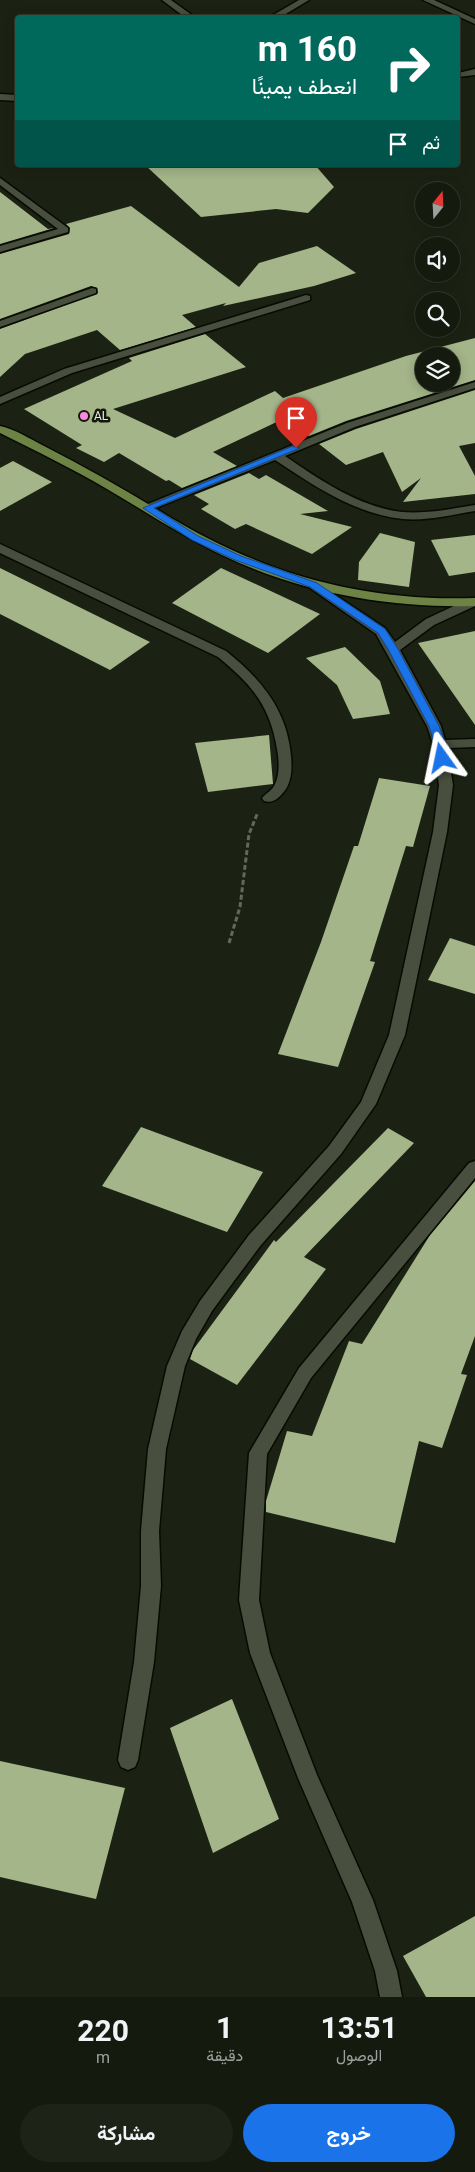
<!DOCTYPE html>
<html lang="ar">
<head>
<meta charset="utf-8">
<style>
  :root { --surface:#151a0e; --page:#1e2317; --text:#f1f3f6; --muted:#9da19e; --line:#34382e; --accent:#1a73e8 }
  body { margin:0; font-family:Roboto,Vazirmatn,sans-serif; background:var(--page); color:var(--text); direction:rtl; height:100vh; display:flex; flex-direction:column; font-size:19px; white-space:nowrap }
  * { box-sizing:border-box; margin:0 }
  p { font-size:16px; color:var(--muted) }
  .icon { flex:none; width:28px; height:28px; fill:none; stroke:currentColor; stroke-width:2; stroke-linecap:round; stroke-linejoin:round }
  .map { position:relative; height:1997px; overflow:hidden; direction:ltr }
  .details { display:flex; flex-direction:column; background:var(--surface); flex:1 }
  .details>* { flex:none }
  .guide { position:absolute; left:15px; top:15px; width:445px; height:152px; border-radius:5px; box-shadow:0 2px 12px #0003,0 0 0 1px var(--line); direction:rtl; background:#00695c; color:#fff; overflow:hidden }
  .needle { width:32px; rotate:18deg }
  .buttons { position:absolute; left:415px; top:182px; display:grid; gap:10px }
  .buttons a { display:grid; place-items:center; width:45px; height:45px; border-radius:50%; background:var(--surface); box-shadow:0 2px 12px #0003,0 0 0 1px var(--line); font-size:25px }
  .pin { position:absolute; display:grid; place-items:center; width:42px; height:42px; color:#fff; margin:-51px -21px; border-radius:50% 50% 50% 0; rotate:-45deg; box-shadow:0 0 5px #0007 }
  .pin .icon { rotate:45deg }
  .me { position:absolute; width:55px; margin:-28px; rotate:348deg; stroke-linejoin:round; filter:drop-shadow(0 0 4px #0008) }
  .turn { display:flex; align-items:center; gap:18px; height:105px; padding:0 20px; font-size:22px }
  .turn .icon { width:65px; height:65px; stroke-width:2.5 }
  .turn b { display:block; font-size:35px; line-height:42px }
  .then { display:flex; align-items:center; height:48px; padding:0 20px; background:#0003; gap:10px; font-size:19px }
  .eta { display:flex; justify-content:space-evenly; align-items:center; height:85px; text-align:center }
  .eta b { font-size:30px; font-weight:700; line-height:35px }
  .button { display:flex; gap:10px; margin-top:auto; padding:10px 20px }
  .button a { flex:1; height:58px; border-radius:30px; background:var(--accent); color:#fff; font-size:20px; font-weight:700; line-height:58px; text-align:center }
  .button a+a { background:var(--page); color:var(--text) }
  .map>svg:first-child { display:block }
  .building { fill:#a4b58a; fill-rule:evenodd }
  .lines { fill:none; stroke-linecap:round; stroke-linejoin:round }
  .minor-casing { stroke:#070b02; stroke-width:3 }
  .major-casing { stroke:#070b02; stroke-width:3 }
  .path { stroke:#62685a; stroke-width:3; stroke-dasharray:5 2.5; stroke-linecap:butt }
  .minor { fill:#484f3e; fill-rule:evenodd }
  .major { fill:#6d8245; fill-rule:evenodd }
  .route { fill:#1a73e8; stroke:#114b97 }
  .poi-dot { fill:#fc86e4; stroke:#13180a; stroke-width:2 }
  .labels { text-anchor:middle; stroke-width:5; stroke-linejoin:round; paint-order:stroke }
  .far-poi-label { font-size:12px; fill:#e9ede3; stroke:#13180a; text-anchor:start }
</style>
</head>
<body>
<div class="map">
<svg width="475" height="1997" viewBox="0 0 475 1997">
  <rect width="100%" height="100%" fill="#1c2213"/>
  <path class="building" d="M145,165h170l19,22 -26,26 -32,-4 -75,8z
    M0,192l48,37 6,-1 -54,16z
    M131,206l108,81 20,-24 58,-17 39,27 -42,13 -91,20 3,-3 -44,12 14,12 -76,23 -23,-20 -72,24 -25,23v-48l98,-36 -1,-5 -6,-2 -91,33v-65l69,-20 1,-6 -4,-4z
    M205,334l41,33 -133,42 62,29 100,-47 8,7 123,-42 69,-18v42l-129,41 -37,15 -24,-18 -72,34 24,14 -55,22 -13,-8 -3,1 -47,-28 -15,9 -28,-14 6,-3 -58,-36 108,-48 -3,-3zM424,356h27v28h-27z
    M475,390v53l-16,3 16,30v18l-72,8 18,-24 -19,14 -19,-40 -37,13 -27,-21 37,-15z
    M13,461l39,21 -52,29v-43z
    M249,473l10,6 7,-4 62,36 -28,3 52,13 -40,27 -66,-30 -11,5 -34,-20 8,-5 -15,-9z
    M380,533l35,9 -6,45 -51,-7 1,-18z
    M475,535v37l-26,4 -18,-36z
    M0,568l150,74 -40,28 -110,-56z
    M221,568l99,46 -52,39 -96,-50z
    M475,631v94l-57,-82z
    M345,647l35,34 10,33 -37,5 -16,-34 -31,-27z
    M269,735l4,49 -65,8 -13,-49z
    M379,778l51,8 -17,61 -7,-1 -36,115 5,1 -37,105 -60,-13 43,-112 33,-96h4z
    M450,938l25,8v48l-47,-14z
    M141,1127l122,45 -36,60 -125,-46z
    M388,1128l26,15 -110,114 22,12 -89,116 -47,-26 3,-9 81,-110 2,2z
    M475,1181v155l-14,38 6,1 -25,73 -23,-7 -24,102 -129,-31v-11l21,-70 25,5 37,-95 13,3 68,-109z
    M232,1699l47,120 -66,34 -43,-125z
    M0,1761l125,27 -29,111 -96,-22z
    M475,1916v81h-49l-23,-41z"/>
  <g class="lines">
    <defs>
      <path id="minor" d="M162,0h9l25,18h-10z
        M299,0h10l-30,18h-11z
        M423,0h11l41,19v5z
        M475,69v6l-17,2v-4z
        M0,94l18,1v6l-18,-1z
        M0,178l68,50v4l-68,20v-6l58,-17 -58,-44z
        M92,288l4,1v4l-96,34v-6z
        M306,295l4,1v4l-238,73 -72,31v-7l64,-28z
        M475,382v6l-120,39 -70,29c35,24 74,51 117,56 24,2 49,-3 73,-7v6c-24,4 -48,10 -72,8 -48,-5 -89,-33 -128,-59l-124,50 -4,1 -6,-3 2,-2 204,-83z
        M0,544l226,107c35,28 61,59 65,105 1,11 1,23 -5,33 -6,8 -12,15 -22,12l-2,-3c4,-5 11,-8 13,-14 5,-10 4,-24 2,-35 -7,-44 -26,-65 -59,-92l-218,-104z
        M314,581l71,47 10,14 31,-23 43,-20h6v7l-41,19 -34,25 41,76 4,14 30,-1v8l-28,1 6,37 -6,47 -42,203 -29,69 -35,50 -80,91 -27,36 -22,30 -16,28 -11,27 -19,83 -7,82 2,55 -7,76 -16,98 -3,7 -7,3 -7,-3 -3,-7 16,-98 7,-76v-55l7,-82 19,-83 15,-35 18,-30 49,-66 80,-89 32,-44 28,-67 44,-203 6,-47 -6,-41 -6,-18 -51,-92 -66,-46 -2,-3 2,-3z
        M475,1161v17l-164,200 -44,76 -8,146 11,53 47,122 56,125 24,71 5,26h-22l-5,-26 -23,-69 -54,-124 -48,-125 -11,-53 10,-147 50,-85 170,-205z"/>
      <path id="major" d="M0,426c15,3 30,13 44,20 41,21 80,43 119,67 97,60 198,89 312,85v8c-87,2 -174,-13 -253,-51 -40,-19 -77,-44 -115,-66 -34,-20 -71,-38 -107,-56z"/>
    </defs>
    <use href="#minor" class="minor-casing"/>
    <use href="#major" class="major-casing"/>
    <path class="path" d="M229,943l11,-36 9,-73 9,-22"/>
    <use href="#minor" class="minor"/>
    <use href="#major" class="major"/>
  </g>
  <path class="route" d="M293,446l7,2 -146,60 44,28 43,20 76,27 68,46 13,20 41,77 7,18 1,14 -1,2h-7l-10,-34 -41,-77 -10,-16 -68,-46 -75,-27 -43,-20 -49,-32z"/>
  <circle class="poi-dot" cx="84" cy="416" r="5"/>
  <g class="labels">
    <g class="far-poi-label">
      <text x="94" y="420">AL</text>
    </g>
  </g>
</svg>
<div class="buttons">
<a><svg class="needle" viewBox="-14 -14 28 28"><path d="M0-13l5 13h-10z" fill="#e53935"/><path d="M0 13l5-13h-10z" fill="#9da19e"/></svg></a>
<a><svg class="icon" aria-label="sound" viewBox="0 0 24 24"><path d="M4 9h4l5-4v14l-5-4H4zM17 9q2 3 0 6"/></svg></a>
<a><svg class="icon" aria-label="search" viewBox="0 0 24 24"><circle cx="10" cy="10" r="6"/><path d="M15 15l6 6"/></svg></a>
<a><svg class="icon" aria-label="layers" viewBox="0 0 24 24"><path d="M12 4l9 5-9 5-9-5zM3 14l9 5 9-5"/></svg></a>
</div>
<div class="pin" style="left:296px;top:448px;background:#d93025"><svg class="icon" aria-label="arrive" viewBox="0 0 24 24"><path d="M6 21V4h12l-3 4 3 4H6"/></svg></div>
<svg class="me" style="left:442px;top:758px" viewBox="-20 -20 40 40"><path d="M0-17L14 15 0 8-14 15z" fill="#1a73e8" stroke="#fff" stroke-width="4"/></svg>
<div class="guide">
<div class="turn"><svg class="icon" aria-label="right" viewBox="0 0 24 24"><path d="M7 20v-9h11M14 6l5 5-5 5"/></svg><div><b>160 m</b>انعطف يمينًا</div></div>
<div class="then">ثم<svg class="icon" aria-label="arrive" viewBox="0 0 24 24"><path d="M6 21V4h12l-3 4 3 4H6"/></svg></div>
</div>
</div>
<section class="details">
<div class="eta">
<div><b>13:51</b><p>الوصول</p></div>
<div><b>1</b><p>دقيقة</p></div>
<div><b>220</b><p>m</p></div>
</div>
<div class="button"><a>خروج</a><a>مشاركة</a></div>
</section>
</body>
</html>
